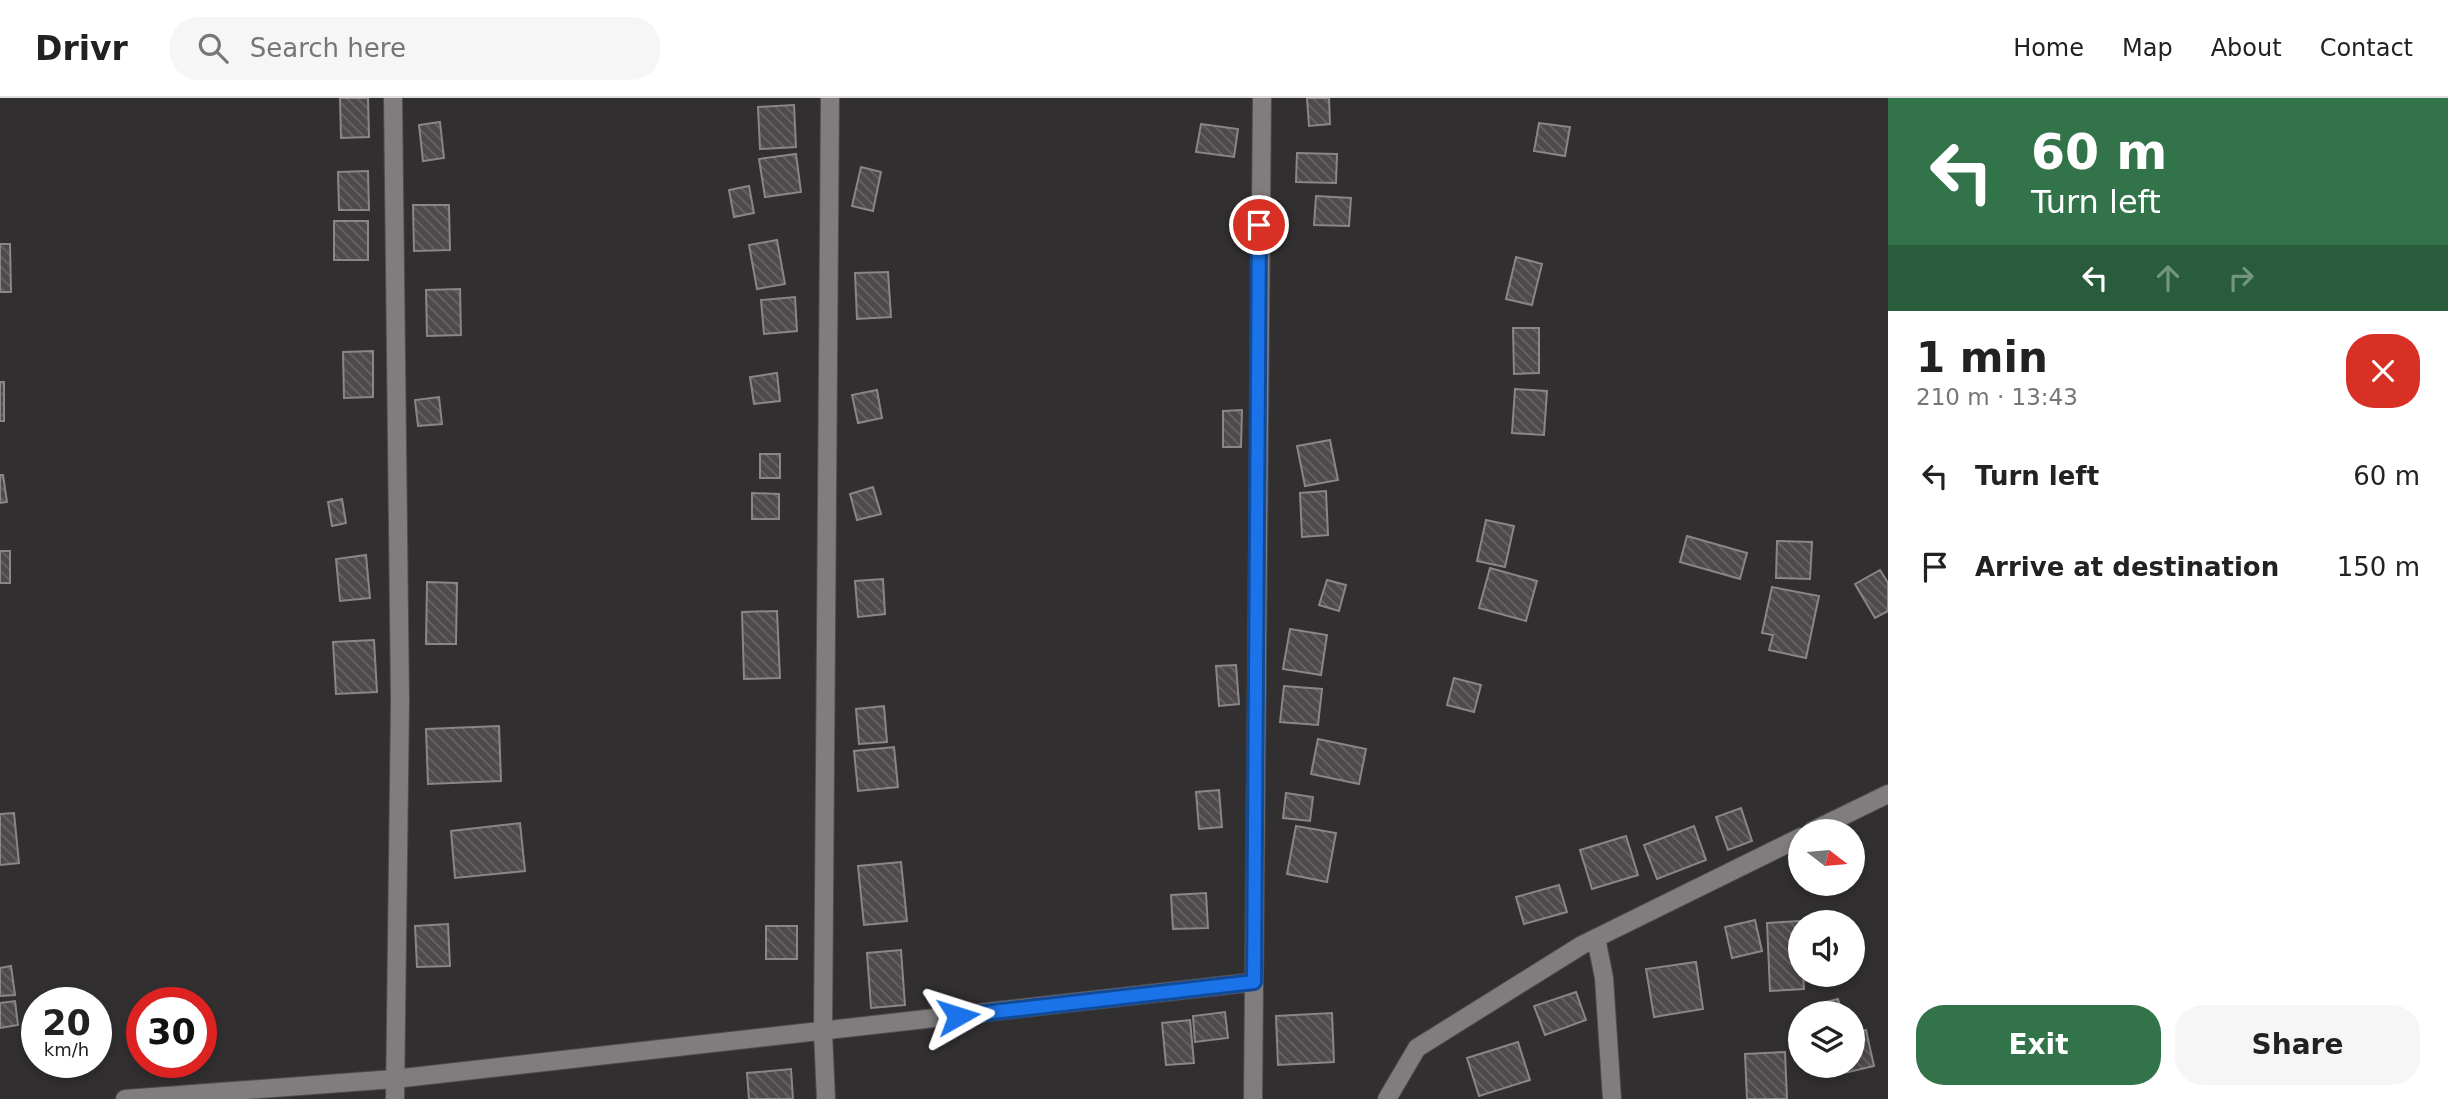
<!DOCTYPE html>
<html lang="en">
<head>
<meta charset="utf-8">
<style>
  :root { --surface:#fff; --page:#f6f6f6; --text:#222; --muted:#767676; --line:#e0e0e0; --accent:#337349 }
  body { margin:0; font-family:"DejaVu Sans",sans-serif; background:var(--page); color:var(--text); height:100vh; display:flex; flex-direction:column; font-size:26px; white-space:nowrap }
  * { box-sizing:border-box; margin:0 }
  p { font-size:23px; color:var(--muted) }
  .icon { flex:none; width:38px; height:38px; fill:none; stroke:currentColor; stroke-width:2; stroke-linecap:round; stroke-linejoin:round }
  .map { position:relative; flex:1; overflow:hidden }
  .drawer { display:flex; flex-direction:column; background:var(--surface); width:560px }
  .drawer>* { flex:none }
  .top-card { background:#337349; color:#fff; overflow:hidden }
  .needle { width:46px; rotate:106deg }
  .fabs { position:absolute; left:1788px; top:721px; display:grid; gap:14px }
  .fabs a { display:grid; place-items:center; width:77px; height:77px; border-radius:50%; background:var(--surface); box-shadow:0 4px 10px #0003; font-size:35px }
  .speed { position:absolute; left:21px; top:889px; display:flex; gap:14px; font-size:35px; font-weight:700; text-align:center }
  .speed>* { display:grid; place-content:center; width:91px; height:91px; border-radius:50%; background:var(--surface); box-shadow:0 4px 10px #0003; line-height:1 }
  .speed small { font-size:18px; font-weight:400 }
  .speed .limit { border:10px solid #d22; background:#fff; color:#111 }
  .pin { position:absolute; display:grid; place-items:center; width:60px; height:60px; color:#fff; margin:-30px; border:4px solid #fff; border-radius:50%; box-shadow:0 2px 7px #0007 }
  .me { position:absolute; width:77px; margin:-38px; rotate:84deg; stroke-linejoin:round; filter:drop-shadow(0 0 5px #0008) }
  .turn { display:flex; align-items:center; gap:24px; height:147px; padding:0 28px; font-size:32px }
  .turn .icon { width:91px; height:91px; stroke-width:2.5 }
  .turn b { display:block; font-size:49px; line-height:60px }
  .lanes { display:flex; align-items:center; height:66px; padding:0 28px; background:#0003; justify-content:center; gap:35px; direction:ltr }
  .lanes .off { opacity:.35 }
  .round { display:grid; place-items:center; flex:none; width:74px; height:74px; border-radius:28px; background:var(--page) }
  .head { display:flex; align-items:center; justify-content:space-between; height:119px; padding:0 28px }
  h1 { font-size:42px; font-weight:700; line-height:52px }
  .primary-button { display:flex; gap:14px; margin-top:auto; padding:14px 28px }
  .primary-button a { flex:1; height:80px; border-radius:28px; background:var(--accent); color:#fff; font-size:28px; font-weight:700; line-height:80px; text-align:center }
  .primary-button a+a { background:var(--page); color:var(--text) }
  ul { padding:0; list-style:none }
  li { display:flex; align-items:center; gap:21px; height:91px; padding:0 28px }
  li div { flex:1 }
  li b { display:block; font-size:26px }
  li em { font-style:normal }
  header { display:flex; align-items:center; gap:42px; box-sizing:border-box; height:98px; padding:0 35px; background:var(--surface); border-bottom:2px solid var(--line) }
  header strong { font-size:33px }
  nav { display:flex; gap:38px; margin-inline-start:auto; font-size:24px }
  .search { width:490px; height:63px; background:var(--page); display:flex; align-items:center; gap:18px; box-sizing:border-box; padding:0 24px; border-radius:28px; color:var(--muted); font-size:26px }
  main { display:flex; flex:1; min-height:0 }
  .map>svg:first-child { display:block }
  .building { fill:url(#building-back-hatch); stroke:#8a8588; stroke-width:2 }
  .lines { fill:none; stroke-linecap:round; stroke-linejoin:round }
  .minor-casing { stroke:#4f4c4e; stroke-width:20 }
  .minor { stroke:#817d7f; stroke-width:18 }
  .route-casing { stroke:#114b97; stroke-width:18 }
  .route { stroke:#1a73e8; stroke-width:12 }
</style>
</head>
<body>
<header>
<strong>Drivr</strong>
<div class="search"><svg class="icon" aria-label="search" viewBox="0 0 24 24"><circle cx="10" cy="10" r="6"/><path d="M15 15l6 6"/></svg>Search here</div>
<nav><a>Home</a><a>Map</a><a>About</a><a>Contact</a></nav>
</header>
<main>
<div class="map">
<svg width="1888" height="1001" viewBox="0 0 1888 1001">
  <defs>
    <pattern id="building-back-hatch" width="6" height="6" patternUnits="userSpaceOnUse" patternTransform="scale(1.75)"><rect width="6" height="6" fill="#4e4a4c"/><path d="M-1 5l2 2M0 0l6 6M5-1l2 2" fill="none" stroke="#686466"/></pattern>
  </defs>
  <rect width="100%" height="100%" fill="#322f31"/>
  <path class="building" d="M340,0h28l1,39 -28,1z
    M1307,0h22l1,26 -21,2z
    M794,7l2,42 -36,2 -2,-42z
    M440,24l4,36 -21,3 -4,-36z
    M1539,25l31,4 -5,29 -31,-5z
    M1201,26l37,5 -4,28 -38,-5z
    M1297,55l40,1 -1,29 -40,-1z
    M796,56l5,38 -36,5 -6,-38z
    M861,69l20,5 -8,39 -21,-5z
    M368,73l1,39h-30l-1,-38z
    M749,88l5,27 -20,4 -5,-27z
    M1316,98l35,2 -2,28 -35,-1z
    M413,107h36l1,45 -36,1z
    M334,123h34v39h-34z
    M777,142l8,44 -28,5 -8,-44z
    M0,146h10l1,48h-11z
    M1516,159l26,7 -10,41 -26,-6z
    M888,174l3,45 -34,2 -2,-46z
    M460,191l1,46 -34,1 -1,-46z
    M795,199l2,34 -33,3 -3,-34z
    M1513,230h26v45l-25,1z
    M373,253v46l-29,1 -1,-46z
    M777,275l3,28 -26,3 -4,-27z
    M0,284h4v39h-4z
    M1515,291l32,2 -3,44 -32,-2z
    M877,292l5,28 -24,5 -6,-28z
    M439,299l3,27 -24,2 -3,-26z
    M1242,312l-1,37h-18v-36z
    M1330,342l8,40 -33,6 -8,-40z
    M760,356h20v24h-20z
    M0,377h3l4,27 -7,1z
    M873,389l8,27 -24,6 -7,-26z
    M1326,393l2,44 -26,2 -2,-44z
    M752,395l27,1v25h-27z
    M342,401l4,24 -14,3 -4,-24z
    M1486,422l28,6 -9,41 -28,-6z
    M1687,438l60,17 -7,26 -60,-17z
    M1777,443l35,1 -2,37 -34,-1z
    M0,453h10v32h-10z
    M366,457l4,43 -30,3 -4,-42z
    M1490,470l47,13 -11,40 -47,-13z
    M1880,472l8,13v28l-13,7 -20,-34z
    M883,481l2,35 -27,3 -3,-36z
    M1327,482l19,5 -7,26 -20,-6z
    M427,484l30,1 -1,61h-30z
    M1772,489l47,9 -13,62 -37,-8 4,-15 -11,-2z
    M777,513l3,67 -36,1 -2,-67z
    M1290,531l37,6 -6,40 -38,-6z
    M374,542l3,52 -41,2 -3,-52z
    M1236,567l3,39 -20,2 -3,-40z
    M1454,580l27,7 -7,27 -27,-7z
    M1284,588l38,3 -4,36 -38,-3z
    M884,608l3,36 -28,2 -3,-35z
    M499,628l2,55 -73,3 -2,-55z
    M1318,641l48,10 -7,35 -48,-10z
    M894,649l4,40 -40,4 -4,-40z
    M1219,692l3,37 -23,2 -3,-37z
    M1286,695l27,4 -3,24 -27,-3z
    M1741,710l11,33 -24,9 -12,-33z
    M14,715l5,50 -19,2v-51z
    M520,725l5,48 -70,7 -4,-47z
    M1296,728l40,7 -9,49 -40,-8z
    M1694,728l12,34 -49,19 -13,-34z
    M1626,738l12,39 -46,14 -12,-39z
    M901,764l6,59 -43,4 -6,-59z
    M1559,787l8,27 -43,12 -8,-27z
    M1206,795l2,35 -35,1 -2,-34z
    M1755,822l7,31 -30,7 -7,-31z
    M1800,823l4,68 -34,2 -3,-68z
    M448,826l2,42 -33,1 -2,-41z
    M766,828h31v33h-31z
    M901,852l4,55 -34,3 -4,-55z
    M1696,864l7,47 -49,8 -8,-48z
    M11,868l4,29 -15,1v-28z
    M1576,894l10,28 -41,15 -11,-29z
    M1838,901l4,14h-22l-2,-9z
    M15,903l3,24 -18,3v-25z
    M1225,914l3,26 -33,4 -2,-26z
    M1332,915l2,49 -56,3 -2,-49z
    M1190,922l4,43 -28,2 -4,-42z
    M1866,932l8,36 -30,7 -2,-7h11v-33z
    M1518,944l12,38 -51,16 -12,-38z
    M1785,954l2,47h-40l-2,-45z
    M791,971l2,30h-44l-2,-26z"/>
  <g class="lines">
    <defs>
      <path id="minor" d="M393,0l7,603 -5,398
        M1812,733l76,-37
        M1596,840l8,40 8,121
        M125,1001l269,-20 860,-97
        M826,1001l-3,-67 7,-934
        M1253,1001l9,-1001
        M1387,1001l30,-51 165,-103 219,-108"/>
    </defs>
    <use href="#minor" class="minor-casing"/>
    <use href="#minor" class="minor"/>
  </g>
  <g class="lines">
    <defs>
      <path id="route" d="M958,918l296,-34 5,-757"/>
    </defs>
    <use href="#route" class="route-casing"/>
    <use href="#route" class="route"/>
  </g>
</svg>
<div class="fabs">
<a><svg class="needle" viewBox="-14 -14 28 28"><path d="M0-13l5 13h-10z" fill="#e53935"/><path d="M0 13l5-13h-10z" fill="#767676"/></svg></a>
<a><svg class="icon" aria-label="sound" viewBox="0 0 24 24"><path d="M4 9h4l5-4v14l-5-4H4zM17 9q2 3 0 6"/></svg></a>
<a><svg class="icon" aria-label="layers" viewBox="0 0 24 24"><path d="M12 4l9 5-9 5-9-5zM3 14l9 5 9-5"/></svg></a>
</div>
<div class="speed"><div>20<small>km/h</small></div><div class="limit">30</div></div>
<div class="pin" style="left:1259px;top:127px;background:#d93025"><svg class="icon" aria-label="arrive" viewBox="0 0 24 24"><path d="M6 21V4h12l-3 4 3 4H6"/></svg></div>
<svg class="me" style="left:958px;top:918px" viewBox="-20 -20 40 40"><path d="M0-17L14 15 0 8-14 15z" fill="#1a73e8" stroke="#fff" stroke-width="4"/></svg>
</div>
<section class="drawer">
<div class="top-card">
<div class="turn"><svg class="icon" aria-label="left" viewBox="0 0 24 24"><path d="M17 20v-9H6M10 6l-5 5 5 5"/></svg><div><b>60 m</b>Turn left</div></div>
<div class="lanes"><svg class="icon" aria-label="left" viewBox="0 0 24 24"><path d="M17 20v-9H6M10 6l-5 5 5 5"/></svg><svg class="icon off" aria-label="ahead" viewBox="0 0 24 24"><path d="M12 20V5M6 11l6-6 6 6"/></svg><svg class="icon off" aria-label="right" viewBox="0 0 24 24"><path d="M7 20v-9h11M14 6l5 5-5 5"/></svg></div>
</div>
<div class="head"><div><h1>1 min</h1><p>210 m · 13:43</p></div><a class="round" style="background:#d93025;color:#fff"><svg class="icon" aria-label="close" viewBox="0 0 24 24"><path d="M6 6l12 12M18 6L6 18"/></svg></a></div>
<ul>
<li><svg class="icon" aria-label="left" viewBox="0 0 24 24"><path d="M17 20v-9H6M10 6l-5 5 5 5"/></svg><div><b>Turn left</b></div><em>60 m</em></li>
<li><svg class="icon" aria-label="arrive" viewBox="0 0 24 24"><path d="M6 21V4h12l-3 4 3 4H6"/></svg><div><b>Arrive at destination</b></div><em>150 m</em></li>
</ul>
<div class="primary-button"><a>Exit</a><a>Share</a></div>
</section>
</main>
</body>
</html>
